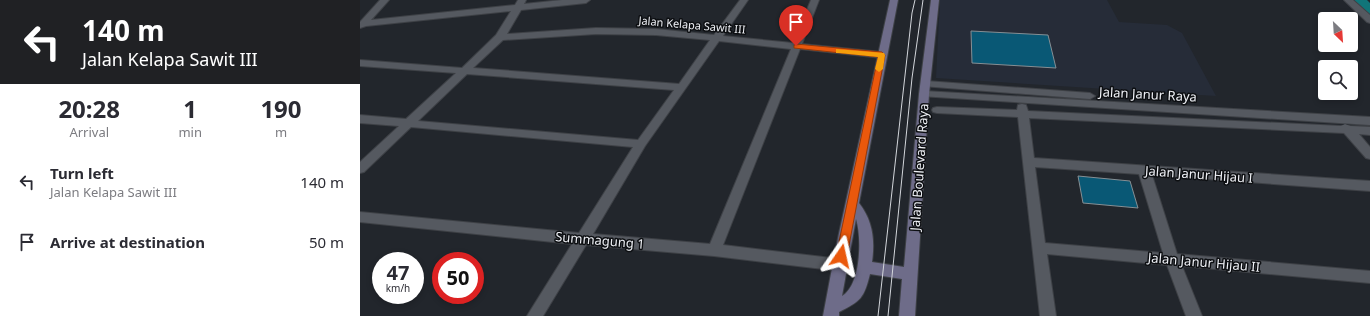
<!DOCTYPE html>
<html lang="en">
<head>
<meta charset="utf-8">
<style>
  :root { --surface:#fff; --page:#f7f7f7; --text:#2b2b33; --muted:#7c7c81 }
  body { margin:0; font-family:"Noto Sans",sans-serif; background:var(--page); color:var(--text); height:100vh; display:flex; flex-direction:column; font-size:15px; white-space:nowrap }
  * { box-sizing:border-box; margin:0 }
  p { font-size:13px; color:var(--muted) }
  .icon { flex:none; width:22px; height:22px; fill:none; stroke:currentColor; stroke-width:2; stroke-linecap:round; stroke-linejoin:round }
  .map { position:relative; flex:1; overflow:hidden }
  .sheet { display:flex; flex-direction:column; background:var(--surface); width:360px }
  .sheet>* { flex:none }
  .top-card { background:#202124; color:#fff; overflow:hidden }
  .needle { width:26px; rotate:155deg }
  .fabs { position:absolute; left:958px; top:12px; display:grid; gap:8px }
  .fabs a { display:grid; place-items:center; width:40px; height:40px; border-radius:4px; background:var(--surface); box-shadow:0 2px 6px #0003; font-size:20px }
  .speed { position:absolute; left:12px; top:252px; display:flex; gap:8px; font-size:20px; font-weight:700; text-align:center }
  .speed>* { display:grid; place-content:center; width:52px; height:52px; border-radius:50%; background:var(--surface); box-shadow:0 2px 6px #0003; line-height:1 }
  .speed small { font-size:10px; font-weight:400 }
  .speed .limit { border:6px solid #d22; background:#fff; color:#111 }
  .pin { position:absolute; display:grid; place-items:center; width:34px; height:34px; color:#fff; margin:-41px -17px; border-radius:50% 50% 50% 0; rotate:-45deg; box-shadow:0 0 4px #0007 }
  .pin .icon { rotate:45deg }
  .me { position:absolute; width:44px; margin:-22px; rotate:11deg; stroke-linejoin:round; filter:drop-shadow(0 0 3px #0008) }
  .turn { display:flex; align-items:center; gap:14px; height:84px; padding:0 16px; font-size:18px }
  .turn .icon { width:52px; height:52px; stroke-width:2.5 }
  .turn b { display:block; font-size:28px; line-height:34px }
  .eta { display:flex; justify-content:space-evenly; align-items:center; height:68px; text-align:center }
  .eta b { font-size:24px; font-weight:700; line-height:28px }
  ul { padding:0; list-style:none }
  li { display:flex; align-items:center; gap:12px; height:60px; padding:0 16px }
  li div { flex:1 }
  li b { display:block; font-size:15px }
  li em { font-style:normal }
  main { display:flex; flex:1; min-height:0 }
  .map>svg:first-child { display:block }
  .built { fill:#262c38 }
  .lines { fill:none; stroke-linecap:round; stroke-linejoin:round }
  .river { fill:#117579; fill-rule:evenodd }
  .building { fill:#095875; stroke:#868f94 }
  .minor-casing { stroke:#3e4146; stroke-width:2 }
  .tertiary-casing { stroke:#3e4146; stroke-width:2 }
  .secondary-casing { stroke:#3e4146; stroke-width:2 }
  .minor { fill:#555960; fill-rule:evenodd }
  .tertiary { fill:#555960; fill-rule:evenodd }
  .secondary { fill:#6e6c89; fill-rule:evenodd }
  .tram { stroke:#d4d7dc; stroke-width:1 }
  .route { fill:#ea580c; stroke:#983908 }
  .slow { fill:#f59e0b }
  .labels { text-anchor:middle; stroke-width:3; stroke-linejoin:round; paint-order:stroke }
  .far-street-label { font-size:11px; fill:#eff1f6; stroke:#0d0f12 }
  .street-label { font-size:13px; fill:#eff1f6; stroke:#0d0f12 }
</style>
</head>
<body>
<main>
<section class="sheet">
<div class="top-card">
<div class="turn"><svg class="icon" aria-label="left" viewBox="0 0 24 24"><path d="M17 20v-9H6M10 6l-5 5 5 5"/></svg><div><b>140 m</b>Jalan Kelapa Sawit III</div></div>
</div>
<div class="eta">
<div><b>20:28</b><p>Arrival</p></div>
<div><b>1</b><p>min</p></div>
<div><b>190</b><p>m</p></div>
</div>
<ul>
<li><svg class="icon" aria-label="left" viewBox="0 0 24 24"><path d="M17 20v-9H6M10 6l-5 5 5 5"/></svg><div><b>Turn left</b><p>Jalan Kelapa Sawit III</p></div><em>140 m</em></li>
<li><svg class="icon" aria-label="arrive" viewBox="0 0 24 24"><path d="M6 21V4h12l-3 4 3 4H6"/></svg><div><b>Arrive at destination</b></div><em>50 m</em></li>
</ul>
</section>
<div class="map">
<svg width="1010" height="316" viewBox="0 0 1010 316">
  <rect width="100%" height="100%" fill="#22262c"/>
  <path class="built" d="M580,0h167l12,22 48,3 15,8 34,63 -280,-18z"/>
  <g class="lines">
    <path class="river" d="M987,0h20l3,3v16l-7,-2z"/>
  </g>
  <path class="building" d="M611,31l77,4 8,33 -84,-5z
    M718,176l52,5 8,27 -55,-5z"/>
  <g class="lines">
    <defs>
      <path id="minor" d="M20,0h9l-18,20 144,-15 3,-5h8l-2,4 38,-4h28l-4,3 -65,7 -14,24 89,-6 60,1 58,6 26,-35h8l-25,36 70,7 18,-43h8l-17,44 80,8 5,3 -5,3 -82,-9 -77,196 117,14 5,2 2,4 -2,4 -5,2 -126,-15 -128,-11 -43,71h-16l45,-72 -212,-22v-10l219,21 54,-86 -222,-20 -47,45 -4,1v-11l39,-36 -39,-3v-8l46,4 50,-46 -96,-7v-6l102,8 34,-33 15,-24 -145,15 -6,2v-6zM236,34l60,1 54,5 -31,44 -206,-16 30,-28zM359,41l72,8 -81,195 -117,-10 52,-88zM107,74l207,16 -36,50 -220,-19z
        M566,81l164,12 5,3 -5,3 -168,-13 -1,-2z
        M564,91l446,26v8l-450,-29 -1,-2z
        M662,104l4,1 2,6 313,15 4,-2 5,2 20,1v8l-11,-1 11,13v12l-4,-1 -22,-25 -315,-15 5,40 336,23v10l-218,-16 25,79 193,17v12l-188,-17 20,50h-16l-19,-51 -120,-11 9,62h-16l-22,-199 -81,-4 -4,-1 -1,-2 1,-2 4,-1 80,3 1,-5zM675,167l104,7 24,79 -118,-10z"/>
      <path id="tertiary" d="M984,0h9l17,15v8l-3,-1z"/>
      <path id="secondary" d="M530,0h8l-39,203c14,18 16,37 13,59l32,5 15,-173 12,-94h8l-10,94 -14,222h-16l3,-37 -32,-5c-6,24 -9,27 -31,38v4h-16l13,-69zM496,219c6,19 5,66 -14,77z"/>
    </defs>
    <use href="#minor" class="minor-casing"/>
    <use href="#tertiary" class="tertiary-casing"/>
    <use href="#secondary" class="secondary-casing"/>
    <use href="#minor" class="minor"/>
    <use href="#tertiary" class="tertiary"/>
    <use href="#secondary" class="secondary"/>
    <path class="tram" d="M518,316l34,-303 3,-13
      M528,316l24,-238 11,-78"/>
  </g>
  <path class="route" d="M436,44l86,8 3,3 -38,201 -2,3 -4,1 -3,-1 -2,-3 42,-199 -84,-9v-3z"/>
  <path class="slow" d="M476,49l48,4 1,2 -2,14 -4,3 -4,-3 3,-12 -39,-4h-3z"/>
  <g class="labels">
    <g class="far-street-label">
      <text transform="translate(332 25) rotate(5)" y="4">Jalan Kelapa Sawit III</text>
    </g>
    <g class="street-label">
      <text transform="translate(788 94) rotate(3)" y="5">Jalan Janur Raya</text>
      <text transform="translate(559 167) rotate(-86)" y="5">Jalan Boulevard Raya</text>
      <text transform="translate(839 174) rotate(4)" y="5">Jalan Janur Hijau I</text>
      <text transform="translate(240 240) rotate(5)" y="5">Summagung 1</text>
      <text transform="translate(844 262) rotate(5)" y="5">Jalan Janur Hijau II</text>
    </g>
  </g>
</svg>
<div class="fabs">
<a><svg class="needle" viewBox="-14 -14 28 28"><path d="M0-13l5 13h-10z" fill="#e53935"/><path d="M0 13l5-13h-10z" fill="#7c7c81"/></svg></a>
<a><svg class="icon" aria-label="search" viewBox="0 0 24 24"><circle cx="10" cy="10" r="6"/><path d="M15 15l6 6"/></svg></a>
</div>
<div class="speed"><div>47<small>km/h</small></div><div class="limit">50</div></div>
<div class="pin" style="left:436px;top:46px;background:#d93025"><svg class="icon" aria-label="arrive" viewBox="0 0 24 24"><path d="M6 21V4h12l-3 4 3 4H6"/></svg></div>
<svg class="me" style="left:481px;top:256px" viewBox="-20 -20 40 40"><path d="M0-17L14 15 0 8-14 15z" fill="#ea580c" stroke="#fff" stroke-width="4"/></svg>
</div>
</main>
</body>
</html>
